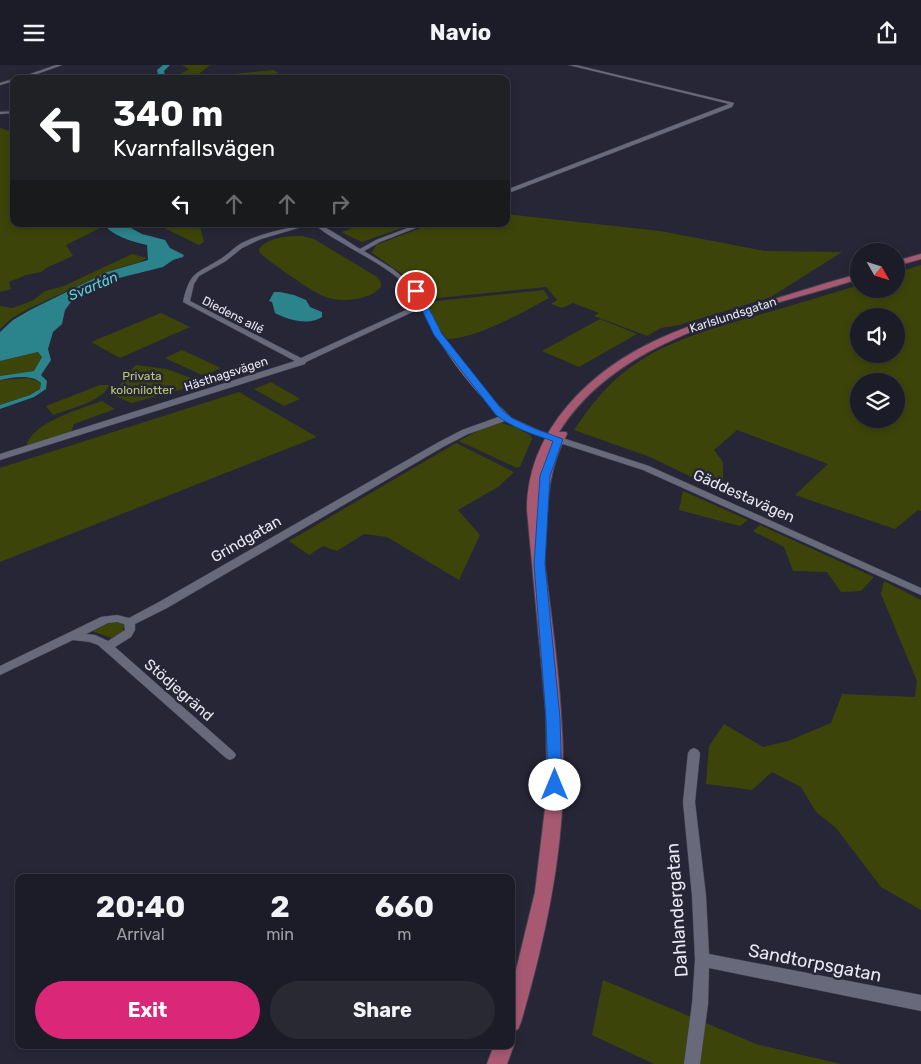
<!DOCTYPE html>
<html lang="en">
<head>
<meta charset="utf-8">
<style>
  :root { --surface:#1c1c28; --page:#292934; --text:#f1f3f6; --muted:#a0a1a8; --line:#3a3a45; --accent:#db2777 }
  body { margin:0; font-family:Rubik,sans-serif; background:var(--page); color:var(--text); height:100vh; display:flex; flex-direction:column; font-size:19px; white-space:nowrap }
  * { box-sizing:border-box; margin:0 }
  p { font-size:16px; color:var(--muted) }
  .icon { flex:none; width:28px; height:28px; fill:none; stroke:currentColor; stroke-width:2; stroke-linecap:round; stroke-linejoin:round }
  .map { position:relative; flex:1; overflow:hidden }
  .drawer { position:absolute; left:15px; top:809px; width:500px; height:175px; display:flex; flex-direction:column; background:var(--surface); border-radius:10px; box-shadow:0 2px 8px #0003,0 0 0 1px var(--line) }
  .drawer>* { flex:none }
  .hud { position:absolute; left:10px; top:10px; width:500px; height:152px; border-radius:10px; box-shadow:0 2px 8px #0003,0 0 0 1px var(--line); background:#202124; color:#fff; overflow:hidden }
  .needle { width:32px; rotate:129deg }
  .tools { position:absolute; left:850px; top:178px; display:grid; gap:10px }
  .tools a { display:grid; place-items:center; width:55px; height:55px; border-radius:50%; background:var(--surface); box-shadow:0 2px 8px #0003,0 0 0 1px var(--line); font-size:25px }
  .pin { position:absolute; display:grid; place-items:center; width:42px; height:42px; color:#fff; margin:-21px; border:2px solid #fff; border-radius:50%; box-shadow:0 1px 5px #0007 }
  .me { position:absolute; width:55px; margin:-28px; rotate:0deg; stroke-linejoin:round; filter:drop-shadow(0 0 4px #0008) }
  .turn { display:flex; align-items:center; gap:18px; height:105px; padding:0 20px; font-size:22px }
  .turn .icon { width:65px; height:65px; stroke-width:2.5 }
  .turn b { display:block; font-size:35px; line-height:42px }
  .lanes { display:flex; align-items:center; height:48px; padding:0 20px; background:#0003; justify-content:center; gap:25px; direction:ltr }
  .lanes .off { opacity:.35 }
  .eta { display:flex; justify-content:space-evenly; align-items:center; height:85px; text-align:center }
  .eta b { font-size:30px; font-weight:700; line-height:35px }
  .primary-button { display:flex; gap:10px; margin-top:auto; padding:10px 20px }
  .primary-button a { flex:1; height:58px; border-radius:30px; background:var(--accent); color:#fff; font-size:20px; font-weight:700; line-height:58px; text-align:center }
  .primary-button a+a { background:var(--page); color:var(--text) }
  header { display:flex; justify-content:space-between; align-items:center; height:65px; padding:0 20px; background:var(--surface); font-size:22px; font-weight:700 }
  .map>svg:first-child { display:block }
  .green { fill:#3d4409; fill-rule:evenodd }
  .water { fill:#2b838b }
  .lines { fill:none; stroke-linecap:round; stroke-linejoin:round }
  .river { fill:#2b838b; fill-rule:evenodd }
  .minor-casing { stroke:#434350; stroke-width:1 }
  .major-casing { stroke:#434350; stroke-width:2 }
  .minor { fill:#69697c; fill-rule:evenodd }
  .major { fill:#a75972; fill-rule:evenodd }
  .route { fill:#1a73e8; stroke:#114b97 }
  .labels { text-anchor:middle; stroke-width:5; stroke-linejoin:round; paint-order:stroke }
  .far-street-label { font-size:12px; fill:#e8e8f3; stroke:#262636 }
  .far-park-label { font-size:12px; fill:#bbc871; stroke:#262636 }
  .far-water-label { font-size:14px; font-style:italic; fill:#58d6e2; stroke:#262636 }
  .street-label { font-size:15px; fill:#e8e8f3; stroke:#262636 }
  .near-street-label { font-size:18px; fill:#e8e8f3; stroke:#262636 }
</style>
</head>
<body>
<header><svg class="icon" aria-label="menu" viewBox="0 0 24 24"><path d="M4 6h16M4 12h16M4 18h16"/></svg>Navio<svg class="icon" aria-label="share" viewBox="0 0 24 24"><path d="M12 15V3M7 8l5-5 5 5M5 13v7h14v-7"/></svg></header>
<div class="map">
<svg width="921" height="999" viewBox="0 0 921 999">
  <rect width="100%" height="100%" fill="#262636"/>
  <path class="green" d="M182,0h28l-15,12 -14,1 -1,-4 9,-5z
    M273,5l6,3 -17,4 20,-1 9,3h-86v-2z
    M0,63l14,4v92h94l-42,21 7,11 -25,11 -7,5 -15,3 -17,7 2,7 -11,3z
    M506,149l154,17 105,20 77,1 -71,45 -92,28 -18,3 -14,8 -53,-20 5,-3 -26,-10 -11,5 -11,-4 6,-4 -11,-13 -118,12 -9,-12 -17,-13 -30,-21 4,-8 55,-21h75z
    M170,159h84l-54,3 4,15 -5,3 -39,-19z
    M364,159h49l-51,18 -21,-10z
    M302,171l12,3 63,38 4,5v5c-12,14 -42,16 -58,9 -13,-6 -54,-34 -64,-44l1,-5c11,-10 27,-11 42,-11z
    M132,189l15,4 -8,4 -27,8 -82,38 -18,10 -12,11v-23l12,2 20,-7 13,-10 19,-5z
    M921,200v246l-3,-1 -23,19 -100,-34 33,-31 -91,-34 -23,20 9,12v22l-25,-4 -48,-23 -76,-27c15,-22 31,-44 53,-60 35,-27 77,-39 118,-51 38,-11 76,-22 114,-34v4h37v-16zM859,251h37v38h-37zM859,316h37v38h-37z
    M544,225l5,8c-27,15 -72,40 -102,41l-9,-12 -12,-25z
    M161,248l29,14 -70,31 -29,-16z
    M600,254l37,15 -58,33 -37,-16z
    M182,285l39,18 -17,8 -39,-18z
    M39,287l3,5 -8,14 -34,5v-15z
    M136,300l31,4 32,12 -16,8 -51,14 -18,-7 12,-21z
    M28,313l10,3 3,2 -1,6 -10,6 -30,10v-25z
    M271,317l29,17 -16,7 -30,-17z
    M100,320h9c-5,16 -40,24 -56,30l-7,-9z
    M239,327l78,45 -317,125v-94z
    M102,336l13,8 -41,15 -3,8 -45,15c5,-25 55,-38 76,-46z
    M499,357l18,6 14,8 1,3 -12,28 -3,1 -58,-27 22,-12z
    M456,378l58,29 -16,15 -40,23 22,25 -21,45 -72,-43 -23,-3 -27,17 -14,-5 -14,9 -20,-14z
    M683,426l65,29 -8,6 -61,-16z
    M760,460l114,52 -13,14 -20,1 -14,-20 -34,-1 -9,-24 -31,-16z
    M884,516l37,19v310l-40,-23 -45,-59 -20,-16 -15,-25 -29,-15 -20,18 -46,-6 3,-38 15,-22 39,23 25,-6 43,-18 11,-29 73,3 2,-16 -36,-87z
    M112,557l10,1 2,2 -1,7 -12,6 -19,-7z
    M603,915l153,64 85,20h-187l-62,-29z"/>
  <path class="water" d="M111,159h19l-1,3 13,7 23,6 5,8 14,7 -1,2 -10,3 -10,7 -60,15 -32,20 -6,8 -3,14 -9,8 -5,17 3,11 -10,15 6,6 -1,8 -12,8 -34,12v-4l30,-10 10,-6 1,-6c-9,-9 -29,-6 -41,-3v-4l34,-5 8,-14 -4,-5 -38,9v-29l13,-12 17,-10 77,-38 41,-12 -1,-15c-14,-3 -27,-7 -39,-16v-3z
    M274,227h6l14,3 12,5 4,7 12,5v5c-14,9 -33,3 -47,-4l-3,-11 -3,-1z"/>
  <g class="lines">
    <path class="river" d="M163,0h7l-6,6 2,8h-7l-2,-9z"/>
    <defs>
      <path id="minor" d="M56,0h6l-39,14h-7z
        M569,0h7l158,38 -2,4 -226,87v-4l223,-86z
        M14,14v2l-14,4v-2z
        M14,46v2l-14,1v-2z
        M304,159h8l-51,15 -19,9 -16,13 -27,15 -5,8 -4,17 111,57 118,-54c-14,-29 -49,-44 -75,-60 -10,-6 -22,-12 -29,-20 8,0 35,19 45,25l16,-9 42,-16h8l-46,18 -16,9 29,18 25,21 23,45 51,64 20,19 29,13 108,35 272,122v7l-278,-125 -108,-35 -30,-14 -37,13 -25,13 -276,161 -32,16v6l-4,7 -16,10 119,105 2,3 -2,3 -4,2 -4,-2 -128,-113 -8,-3 -17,-2 -73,35v-9l101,-49 16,-2 12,3 30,-16 278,-159 25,-13 39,-14c-32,-29 -61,-69 -80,-108l-115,54 -1,2 -305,96v-6l295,-93 -112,-59c7,-32 14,-28 39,-44 6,-4 12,-10 18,-14 20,-11 43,-14 64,-20zM117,557l7,2 1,6 -17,11 -13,-6 -9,-1 22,-11z
        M694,683l4,2 2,3 -5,49 11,94 3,58 212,41v16l-212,-43 -1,36 -8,60h-16l8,-60 3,-44 -3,-64 -9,-94 5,-49 2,-3z"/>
      <path id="major" d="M921,189v5l-25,7v-5z
        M859,209v5c-102,32 -239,55 -300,153h7l1,2c-17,31 -20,64 -21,99l-5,3c11,84 24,172 22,256 -3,79 -20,155 -42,230l-3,7 -7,3v-41l24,-99 12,-100 -1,-79 -19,-203c0,-80 64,-141 134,-172 33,-15 69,-25 103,-36 32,-9 63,-20 95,-28z
        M511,974l3,6 -7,19h-20l7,-19h17z"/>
    </defs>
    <use href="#minor" class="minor-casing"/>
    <use href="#major" class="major-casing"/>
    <use href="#minor" class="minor"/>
    <use href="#major" class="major"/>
  </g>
  <path class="route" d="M414,224h5l23,45 61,77 9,7 21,10 30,11 -13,37 -5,88 15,154 2,67 -2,4 -5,2 -5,-2 -2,-4 -2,-67 -12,-154 6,-88 13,-35c-21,-7 -40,-13 -57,-26l-62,-80 -21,-44z"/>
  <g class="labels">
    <g class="far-street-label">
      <text transform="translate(233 250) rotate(27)" y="4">Diedens allé</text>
      <text transform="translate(733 250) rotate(-18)" y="4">Karlslundsgatan</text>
      <text transform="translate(226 309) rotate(-18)" y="4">Hästhagsvägen</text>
    </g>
    <g class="far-park-label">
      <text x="142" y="315">Privata<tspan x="142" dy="14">kolonilotter</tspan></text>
    </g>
    <g class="far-water-label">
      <text transform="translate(93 221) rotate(-23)" y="5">Svartån</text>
    </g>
    <g class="street-label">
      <text transform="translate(744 431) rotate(24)" y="5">Gäddestavägen</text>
      <text transform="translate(246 474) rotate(-30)" y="5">Grindgatan</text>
      <text transform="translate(179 625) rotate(41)" y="5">Stödjegränd</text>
    </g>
    <g class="near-street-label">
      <text transform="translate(677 845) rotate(-94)" y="6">Dahlandergatan</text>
      <text transform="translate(815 898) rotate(11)" y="6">Sandtorpsgatan</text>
    </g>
  </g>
</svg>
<div class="tools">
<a><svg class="needle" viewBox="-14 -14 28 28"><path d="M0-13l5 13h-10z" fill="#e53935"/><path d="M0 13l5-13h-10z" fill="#a0a1a8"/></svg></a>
<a><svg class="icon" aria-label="sound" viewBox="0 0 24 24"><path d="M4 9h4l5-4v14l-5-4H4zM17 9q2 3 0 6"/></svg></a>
<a><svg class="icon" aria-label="layers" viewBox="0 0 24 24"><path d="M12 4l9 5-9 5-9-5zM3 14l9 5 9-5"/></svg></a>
</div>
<div class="pin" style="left:416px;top:226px;background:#d93025"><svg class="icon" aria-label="arrive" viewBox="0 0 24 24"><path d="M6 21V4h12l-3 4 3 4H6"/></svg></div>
<svg class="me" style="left:555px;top:720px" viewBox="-20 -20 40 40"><circle r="19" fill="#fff"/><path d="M0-13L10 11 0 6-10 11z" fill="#1a73e8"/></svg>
<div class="hud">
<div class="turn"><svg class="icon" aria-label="left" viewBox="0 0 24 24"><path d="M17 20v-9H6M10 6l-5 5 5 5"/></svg><div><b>340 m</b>Kvarnfallsvägen</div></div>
<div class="lanes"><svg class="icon" aria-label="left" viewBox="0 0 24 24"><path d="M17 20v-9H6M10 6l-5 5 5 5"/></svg><svg class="icon off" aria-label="ahead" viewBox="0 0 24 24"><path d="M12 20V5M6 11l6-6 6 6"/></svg><svg class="icon off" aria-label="ahead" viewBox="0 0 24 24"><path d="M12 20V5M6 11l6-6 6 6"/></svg><svg class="icon off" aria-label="right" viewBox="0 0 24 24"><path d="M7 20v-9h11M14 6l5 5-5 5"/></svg></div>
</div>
<section class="drawer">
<div class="eta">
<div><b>20:40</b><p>Arrival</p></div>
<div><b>2</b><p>min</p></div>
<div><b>660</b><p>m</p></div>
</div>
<div class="primary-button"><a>Exit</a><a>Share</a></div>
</section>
</div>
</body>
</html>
